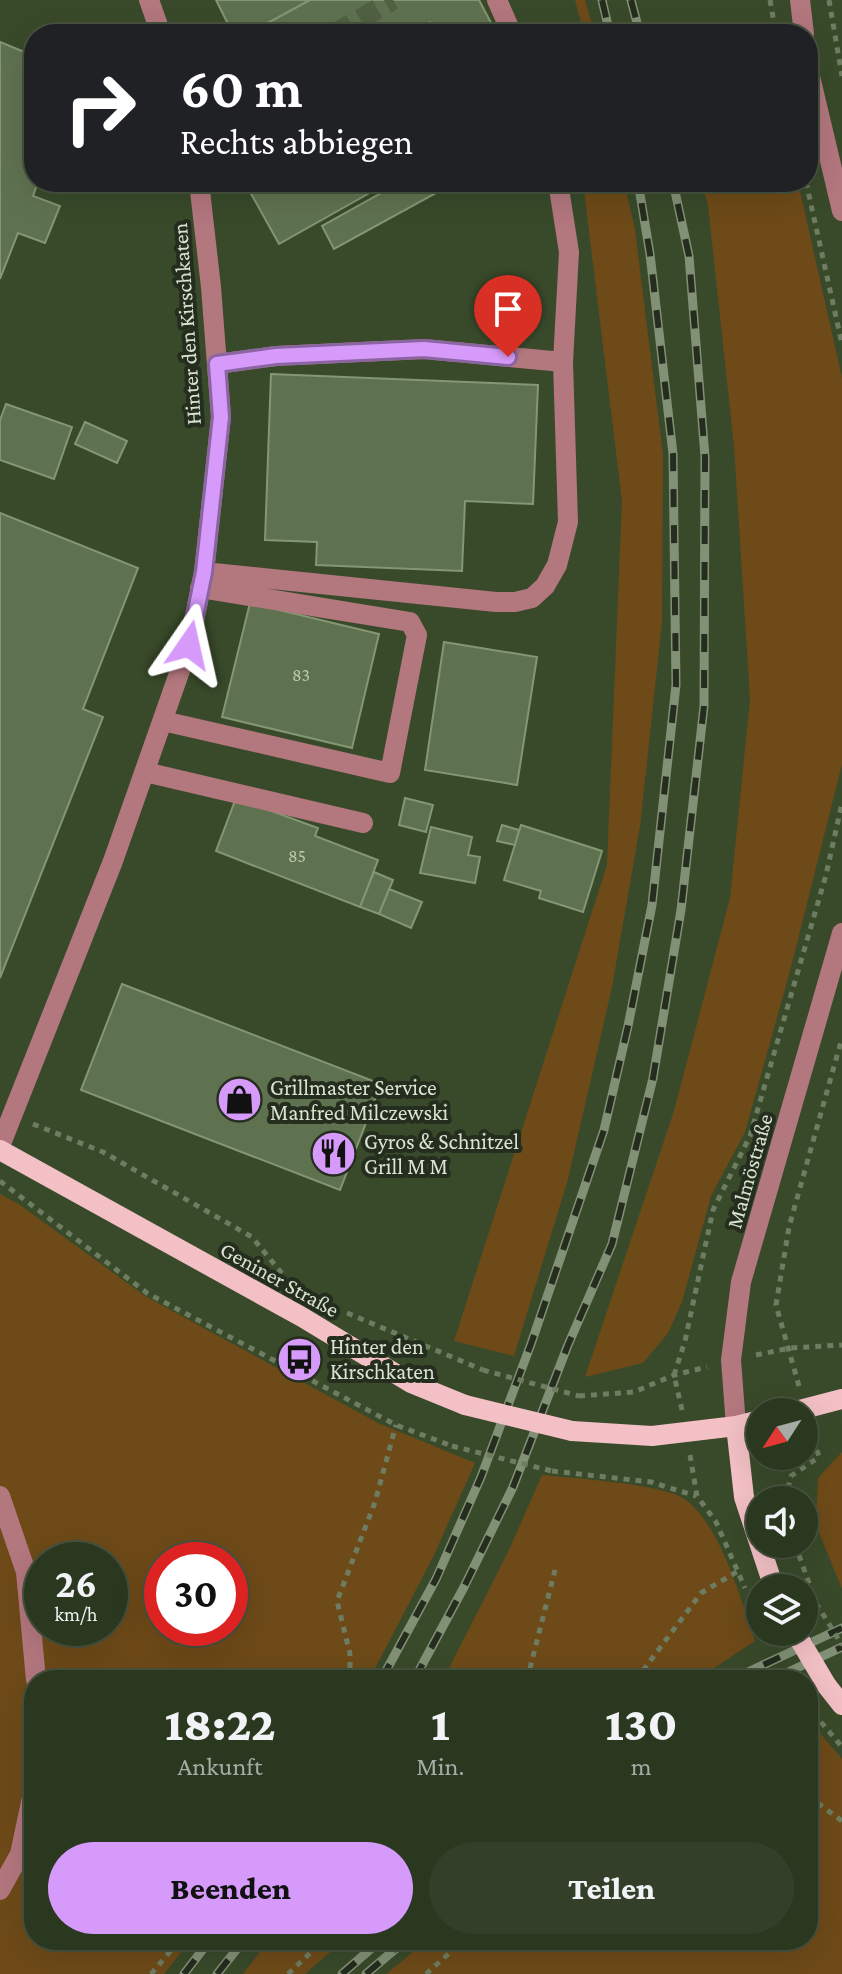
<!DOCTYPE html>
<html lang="de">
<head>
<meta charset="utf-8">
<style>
  :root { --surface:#2b3820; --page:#333f29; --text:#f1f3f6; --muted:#a6aca5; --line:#47523e; --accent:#d69bfa }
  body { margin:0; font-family:"Crimson Pro",serif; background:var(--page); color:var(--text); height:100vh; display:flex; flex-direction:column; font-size:30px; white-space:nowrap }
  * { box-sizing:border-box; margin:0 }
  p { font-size:26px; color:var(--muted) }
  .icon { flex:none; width:44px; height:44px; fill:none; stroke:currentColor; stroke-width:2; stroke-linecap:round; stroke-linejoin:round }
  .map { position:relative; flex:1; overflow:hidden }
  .details { position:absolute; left:24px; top:1670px; width:794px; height:280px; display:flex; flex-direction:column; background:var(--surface); border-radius:32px; box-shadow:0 8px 32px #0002,0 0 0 2px var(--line) }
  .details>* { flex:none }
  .banner { position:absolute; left:24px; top:24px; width:794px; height:168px; border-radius:32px; box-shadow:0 8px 32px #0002,0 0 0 2px var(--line); background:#202124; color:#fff; overflow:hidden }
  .needle { width:52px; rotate:234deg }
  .tools { position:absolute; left:746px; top:1398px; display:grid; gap:16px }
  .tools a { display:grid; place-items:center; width:72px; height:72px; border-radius:50%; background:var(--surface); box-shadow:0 8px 32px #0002,0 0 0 2px var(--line); font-size:40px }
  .speed { position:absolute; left:24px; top:1542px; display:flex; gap:16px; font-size:40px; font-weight:700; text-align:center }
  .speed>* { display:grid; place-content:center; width:104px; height:104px; border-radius:50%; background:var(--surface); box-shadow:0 8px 32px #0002,0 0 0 2px var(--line); line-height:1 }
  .speed small { font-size:20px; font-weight:400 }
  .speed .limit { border:12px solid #d22; background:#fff; color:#111 }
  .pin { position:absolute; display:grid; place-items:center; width:68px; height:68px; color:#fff; margin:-82px -34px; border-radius:50% 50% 50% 0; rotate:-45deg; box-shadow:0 0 8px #0007 }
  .pin .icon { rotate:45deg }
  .me { position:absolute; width:88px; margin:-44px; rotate:11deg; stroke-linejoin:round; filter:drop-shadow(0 0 6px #0008) }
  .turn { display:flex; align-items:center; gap:28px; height:168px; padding:0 24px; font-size:36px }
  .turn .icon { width:104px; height:104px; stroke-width:2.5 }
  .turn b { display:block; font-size:56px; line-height:68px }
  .eta { display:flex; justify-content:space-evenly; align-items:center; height:136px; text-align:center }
  .eta b { font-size:48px; font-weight:800; line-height:56px }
  .button { display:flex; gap:16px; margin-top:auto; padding:16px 24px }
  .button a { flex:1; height:92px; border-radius:48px; background:var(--accent); color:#111; font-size:32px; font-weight:800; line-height:92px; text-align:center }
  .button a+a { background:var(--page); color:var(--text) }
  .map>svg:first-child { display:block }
  .green { fill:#6e4a18; fill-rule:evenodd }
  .building { fill:#5f7250; stroke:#839773; stroke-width:2 }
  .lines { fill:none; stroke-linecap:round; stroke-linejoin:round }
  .minor-tunnel { stroke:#516143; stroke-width:20; stroke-dasharray:20 10; stroke-linecap:butt }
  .path { stroke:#6e7d61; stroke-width:5; stroke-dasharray:6 6; stroke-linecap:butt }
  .minor { stroke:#b3777e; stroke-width:20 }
  .major { stroke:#f2c0c5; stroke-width:20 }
  .rail-casing { stroke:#829176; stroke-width:9 }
  .rail { stroke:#252d1f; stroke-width:6; stroke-dasharray:18; stroke-linecap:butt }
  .path-bridge { stroke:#6e7d61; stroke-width:5; stroke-dasharray:6 6; stroke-linecap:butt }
  .major-bridge { stroke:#f2c0c5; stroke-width:20 }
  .route-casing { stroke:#8b65a2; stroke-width:20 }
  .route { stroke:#d69bfa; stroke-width:14 }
  .labels { text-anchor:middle; stroke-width:8; stroke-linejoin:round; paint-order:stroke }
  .number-label { font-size:18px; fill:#bac8b0 }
  .street-label { font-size:22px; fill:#d9e4d0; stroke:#252d1f }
  .poi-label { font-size:22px; fill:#d9e4d0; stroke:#252d1f; text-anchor:start }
</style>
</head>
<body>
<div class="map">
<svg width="842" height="1974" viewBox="0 0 842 1974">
  <rect width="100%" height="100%" fill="#394a2a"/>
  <path class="green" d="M575,0h10l10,34h-11z
    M583,182h41l11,48 28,225 -1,168 -22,203 -28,161 -44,192 -54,177 -60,-15 153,-476 15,-364z
    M702,182h96l44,196v386l-52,207 -45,161 -34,64 -29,106 -14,31 -25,30 -58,14 89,-266 56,-213 20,-199 -16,-253 -26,-241z
    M0,1194l20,11 125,91 233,127 97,40 -41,92 -65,125h-335v260h157l-27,34h-164zM42,1560h68v68h-68zM162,1560h68v68h-68z
    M842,1452v137l-26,-64 2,-47z
    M542,1475c29,3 119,9 141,23 38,26 57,100 72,143l-59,39h-253l66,-130z
    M808,1719l34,40v215h-456l42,-34h380z
    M269,1940h75l-39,34h-62z"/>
  <path class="building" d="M216,0h94l-63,34h-14z
    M310,0h169l18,34h-61l-6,-12 -22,12h-160z
    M430,22l6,12h-28z
    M0,42l34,14v126h4l-5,14 27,10 -15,37 -27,-10 -18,46z
    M263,182h126l-110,62 -30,-54z
    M401,182h55l-122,67 -12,-23z
    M271,374l267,11 -5,119 -68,-3 -3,70 -146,-6 1,-23 -52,-2z
    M6,404l66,23 -18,52 -54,-19v-40z
    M85,422l42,19 -10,22 -42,-19z
    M0,513l138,55 -55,141 20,8 -103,261z
    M250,603l129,31 -27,114 -130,-31z
    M444,642l93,15 -20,128 -92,-15z
    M236,798l82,30 -3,8 63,24 -18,47 -144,-56z
    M405,798l28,7 -7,27 -27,-7z
    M502,825l17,5 -4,15 -18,-4z
    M521,825l81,26 -19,61 -44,-14 2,-7 -37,-11z
    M431,827l41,10 -4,18 12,2 -5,26 -55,-10z
    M374,872l19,8 -14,34 -19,-7z
    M389,889l33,13 -11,26 -32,-14z
    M122,984l259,100 -41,106 -259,-100z"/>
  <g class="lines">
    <path class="minor-tunnel" d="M334,34l59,-34"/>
    <path class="path" d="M770,0l6,34
      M829,0l13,76
      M806,182l36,162
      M33,1124l70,28 149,85 32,39
      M0,1181l147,112 249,132 56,21
      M347,1313l136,57
      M756,1355l34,-7 52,-3
      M799,1386l-23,-81 13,-78 53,-189
      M579,1396l55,-4 40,-17 33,-8
      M682,1410l-8,-35 11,-34 28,-131 37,-74 76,-261 16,-72
      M690,1455l7,41 19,26 29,66
      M552,1471l99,11 45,14
      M785,1500l6,-24 28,-19 -8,-27
      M795,1544l21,59
      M751,1601l9,21
      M350,1680v-26l-13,-53 38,-99 21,-77
      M527,1680l28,-110
      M636,1680l65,-87 39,-23
      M821,1722l21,25
      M808,1796l34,25
      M151,1974l29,-34
      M288,1974l36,-34
      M426,1974l38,-34"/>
    <path class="minor" d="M149,0l12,34
      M497,0l15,34
      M800,0l4,34
      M808,68l34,143
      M217,364l59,-8 148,-7 139,13
      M204,572l292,30h19l17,-4 13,-12 12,-21 11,-43 -5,-160 6,-110 -11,-70
      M163,721l227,52 27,-138 -7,-13 -210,-34
      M145,772l218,51
      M0,1146l113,-285 76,-216 15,-73 17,-155 -10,-130 -12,-105
      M736,1426l-5,-66 10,-78 101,-349
      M0,1496l26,76 10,108
      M0,1890l20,-36 14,-66"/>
    <path class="major" d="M0,1150l302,167 109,66 54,22
      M792,1412l50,-13
      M736,1426l8,71 30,91
      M572,1431l80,5 84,-10 24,-6
      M827,1686l15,19"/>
    <defs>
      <path id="rail" d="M602,0l8,34
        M631,0l9,34
        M381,1680l55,-101 45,-102 50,-133 73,-214 24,-104 24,-121 24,-220 -3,-231 -23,-200 -12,-72
        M414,1680l50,-93 49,-100 55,-142 44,-101 41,-166 28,-168 23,-204 1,-249 -16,-201 -16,-74
        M731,1680l111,-52
        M771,1680l71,-33
        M184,1974l26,-34
        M217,1974l27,-34
        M342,1974l39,-34
        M366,1974l40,-34"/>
    </defs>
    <use href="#rail" class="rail-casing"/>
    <use href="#rail" class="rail"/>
    <path class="path-bridge" d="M483,1370l96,26
      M452,1446l100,25
      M816,1603l26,42
      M764,1632l8,13"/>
    <path class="major-bridge" d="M465,1405l107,26
      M795,1632l32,54"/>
  </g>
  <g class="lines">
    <defs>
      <path id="route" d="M189,645l15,-73 17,-155 -4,-53 59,-8 148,-7 84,8"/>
    </defs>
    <use href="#route" class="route-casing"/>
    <use href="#route" class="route"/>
  </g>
  <defs>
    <symbol id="shop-disc" viewBox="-11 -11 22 22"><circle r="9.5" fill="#d69bfa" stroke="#252d1f"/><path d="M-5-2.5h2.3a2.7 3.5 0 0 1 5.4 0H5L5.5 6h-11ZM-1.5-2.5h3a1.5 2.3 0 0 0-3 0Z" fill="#111"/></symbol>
    <symbol id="restaurant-disc" viewBox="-11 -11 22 22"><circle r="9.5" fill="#d69bfa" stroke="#252d1f"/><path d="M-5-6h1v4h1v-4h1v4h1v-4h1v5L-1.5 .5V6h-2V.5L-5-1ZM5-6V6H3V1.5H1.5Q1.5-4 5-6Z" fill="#111"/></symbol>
    <symbol id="bus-disc" viewBox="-11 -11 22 22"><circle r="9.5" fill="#d69bfa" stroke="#252d1f"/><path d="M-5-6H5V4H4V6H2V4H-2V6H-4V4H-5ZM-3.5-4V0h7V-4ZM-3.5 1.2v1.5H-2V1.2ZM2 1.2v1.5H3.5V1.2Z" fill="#111"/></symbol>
  </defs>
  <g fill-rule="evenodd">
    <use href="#shop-disc" x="214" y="1074" width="51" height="51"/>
    <use href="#restaurant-disc" x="308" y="1128" width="51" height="51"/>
    <use href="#bus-disc" x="274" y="1334" width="51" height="51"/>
  </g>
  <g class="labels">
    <g class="number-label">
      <text x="301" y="681">83</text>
      <text x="297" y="862">85</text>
    </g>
    <g class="street-label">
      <text transform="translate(186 324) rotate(-94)" y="8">Hinter den Kirschkaten</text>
      <text transform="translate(749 1171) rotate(-74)" y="8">Malmöstraße</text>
      <text transform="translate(280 1279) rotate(29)" y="8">Geniner Straße</text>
    </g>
    <g class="poi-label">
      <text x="270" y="1095">Grillmaster Service<tspan x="270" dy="25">Manfred Milczewski</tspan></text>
      <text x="364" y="1149">Gyros &amp; Schnitzel<tspan x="364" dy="25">Grill M M</tspan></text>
      <text x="330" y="1354">Hinter den<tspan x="330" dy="25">Kirschkaten</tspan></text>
    </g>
  </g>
</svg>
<div class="tools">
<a><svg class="needle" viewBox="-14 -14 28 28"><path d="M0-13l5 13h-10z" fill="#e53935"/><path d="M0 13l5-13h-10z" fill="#a6aca5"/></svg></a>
<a><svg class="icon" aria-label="sound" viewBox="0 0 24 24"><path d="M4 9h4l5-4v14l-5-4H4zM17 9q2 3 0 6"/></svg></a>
<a><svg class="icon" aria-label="layers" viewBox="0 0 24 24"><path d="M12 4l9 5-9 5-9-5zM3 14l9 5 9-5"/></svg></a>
</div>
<div class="speed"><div>26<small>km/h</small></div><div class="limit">30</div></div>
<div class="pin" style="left:508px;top:357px;background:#d93025"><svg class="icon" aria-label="arrive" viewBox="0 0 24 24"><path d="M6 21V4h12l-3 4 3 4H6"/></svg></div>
<svg class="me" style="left:189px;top:645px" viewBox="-20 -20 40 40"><path d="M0-17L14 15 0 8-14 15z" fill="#d69bfa" stroke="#fff" stroke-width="4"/></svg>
<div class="banner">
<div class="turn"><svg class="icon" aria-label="right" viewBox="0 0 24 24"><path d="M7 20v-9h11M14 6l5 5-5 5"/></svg><div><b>60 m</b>Rechts abbiegen</div></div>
</div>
<section class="details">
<div class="eta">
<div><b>18:22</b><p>Ankunft</p></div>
<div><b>1</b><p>Min.</p></div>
<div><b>130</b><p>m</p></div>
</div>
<div class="button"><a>Beenden</a><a>Teilen</a></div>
</section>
</div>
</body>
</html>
